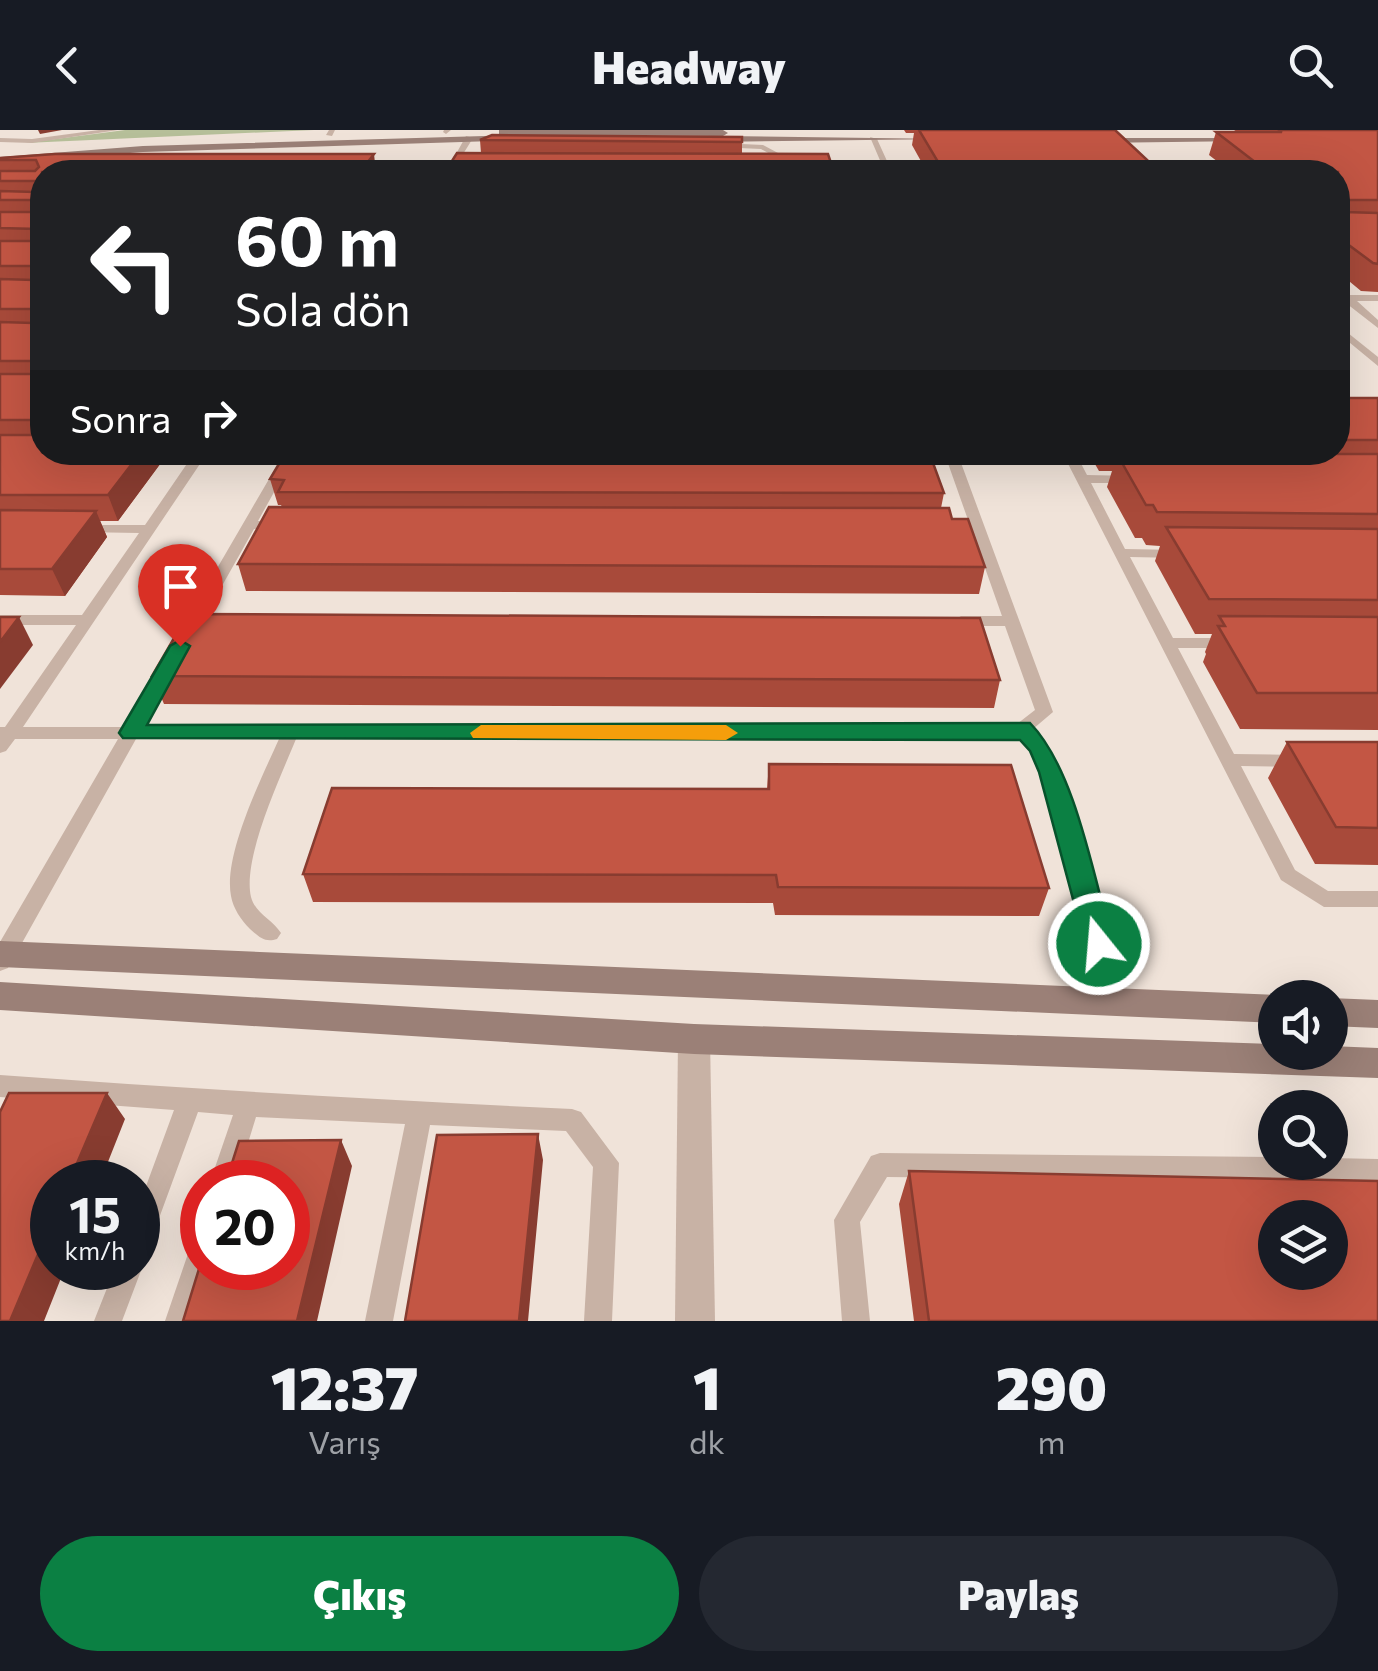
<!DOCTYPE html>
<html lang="tr">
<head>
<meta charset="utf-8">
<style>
  :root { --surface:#171b24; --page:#242831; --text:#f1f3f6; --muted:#9ea1a6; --accent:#0b8043 }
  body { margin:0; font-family:Commissioner,sans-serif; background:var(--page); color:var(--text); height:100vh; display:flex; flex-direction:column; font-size:38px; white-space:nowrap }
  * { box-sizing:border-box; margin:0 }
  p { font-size:32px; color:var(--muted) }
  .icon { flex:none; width:55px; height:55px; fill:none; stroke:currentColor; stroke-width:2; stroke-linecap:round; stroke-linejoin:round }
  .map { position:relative; height:1191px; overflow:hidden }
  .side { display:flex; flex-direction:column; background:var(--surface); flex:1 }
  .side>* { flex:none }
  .hud { position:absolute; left:30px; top:30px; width:1320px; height:305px; border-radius:40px; box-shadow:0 10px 40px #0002; background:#202124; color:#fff; overflow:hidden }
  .fabs { position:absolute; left:1258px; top:850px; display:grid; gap:20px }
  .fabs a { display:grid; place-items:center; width:90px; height:90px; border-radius:50%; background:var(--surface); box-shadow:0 10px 40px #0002; font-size:50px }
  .speed { position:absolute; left:30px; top:1030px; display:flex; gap:20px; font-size:50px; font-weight:700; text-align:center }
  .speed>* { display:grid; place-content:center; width:130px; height:130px; border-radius:50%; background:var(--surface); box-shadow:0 10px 40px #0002; line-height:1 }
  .speed small { font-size:25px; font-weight:400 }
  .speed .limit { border:15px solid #d22; background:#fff; color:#111 }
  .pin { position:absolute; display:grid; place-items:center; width:85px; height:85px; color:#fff; margin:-102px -42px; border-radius:50% 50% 50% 0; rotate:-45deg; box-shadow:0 0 10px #0007 }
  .pin .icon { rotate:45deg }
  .me { position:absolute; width:110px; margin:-55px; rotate:343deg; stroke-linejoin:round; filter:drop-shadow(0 0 8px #0008) }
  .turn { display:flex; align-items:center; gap:35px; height:210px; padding:0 40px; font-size:45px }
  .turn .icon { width:130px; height:130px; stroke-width:2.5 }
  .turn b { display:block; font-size:70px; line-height:85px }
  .then { display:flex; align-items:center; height:95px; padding:0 40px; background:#0003; gap:20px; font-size:38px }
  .eta { display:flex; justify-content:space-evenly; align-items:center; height:170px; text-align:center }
  .eta b { font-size:60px; font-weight:800; line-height:70px }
  .primary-button { display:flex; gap:20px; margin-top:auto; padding:20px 40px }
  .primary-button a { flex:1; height:115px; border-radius:60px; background:var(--accent); color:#fff; font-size:40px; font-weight:800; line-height:115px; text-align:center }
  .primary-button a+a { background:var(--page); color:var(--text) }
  header { display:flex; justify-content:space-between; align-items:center; height:130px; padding:0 40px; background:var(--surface); font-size:45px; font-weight:800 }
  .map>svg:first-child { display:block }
  .green { fill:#b6bf99 }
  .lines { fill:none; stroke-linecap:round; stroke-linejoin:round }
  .lane { fill:#c8b2a5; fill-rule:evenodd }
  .street { fill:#c8b2a5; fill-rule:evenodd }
  .secondary { fill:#9b8077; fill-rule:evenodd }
  .wall { fill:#a84a3a }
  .shaded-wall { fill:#883c30 }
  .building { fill:#c35644; stroke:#883c30; stroke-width:2.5; fill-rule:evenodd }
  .route { fill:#0b8043; stroke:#07532c; stroke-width:2.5 }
  .slow { fill:#f59e0b }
</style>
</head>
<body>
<header><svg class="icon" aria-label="back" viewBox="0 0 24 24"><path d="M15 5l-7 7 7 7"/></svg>Headway<svg class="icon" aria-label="search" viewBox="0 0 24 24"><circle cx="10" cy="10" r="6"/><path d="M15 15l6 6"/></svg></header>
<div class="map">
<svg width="1378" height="1191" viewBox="0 0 1378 1191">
  <rect width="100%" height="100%" fill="#f0e3d9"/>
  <path class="green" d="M125,0h189l-289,13z"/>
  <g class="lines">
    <path class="lane" d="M99,0h19l-86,13 -32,-1v-4l32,1z
      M329,0h6l-3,6 -6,-1z
      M444,0h7l-5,4 -3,-2z
      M466,6l7,2 -21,34h-6z
      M870,7l7,2 15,33h-7z
      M720,13l43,2 15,8 -1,13 -7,2v-14l-9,-5 -44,-2z
      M355,32h46l4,2 -53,2z
      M809,34h23l21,8 -47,-4z
      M1338,157l12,8h28v6h-21l21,19v8l-36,-28 -4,-5z
      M1338,195l40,32v9l-40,-33z
      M195,322h13l-185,275h102l37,-64 6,-1 8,5 -33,60h870l22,-17 -30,-84h-44l-8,-5 8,-5h41l-58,-164h13l96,260 -20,17 16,18 10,25 51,172 -3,6 -8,3 -8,-3 -3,-6 -47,-172 -9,-22 -11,-12 -725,1c-15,37 -54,119 -45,158 4,16 22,23 30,36l-4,6c-12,4 -18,-2 -27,-10 -9,-9 -17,-21 -19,-33 -8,-41 31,-119 48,-157h-143l-128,229 -8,3v-29l118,-203h-103l-9,12 -6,2v-26h5l71,-102h-76v-10h82l57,-82 -59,-1 -5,-1v-6h70z
      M219,322h96v1l-6,4 -84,-1z
      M1062,322h13l12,23 49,1v6l-5,1h-40l34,66 55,1 7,4 -7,4 -50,-1 43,81h59l8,5 -8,5h-54l56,106 64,1 9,6 -9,6 -57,-1 54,104 33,21h50v16h-54l-43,-27z
      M282,333l6,4 -30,54h26l7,4 -7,4h-30l-58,103 -2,3h-12l-2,-3 96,-165z
      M0,945c191,14 381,25 572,34l9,3 38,51 -7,158h-28l9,-154 -27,-36 -136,-6 -37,196h-28l40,-197 -149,-7 -20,65h-26l23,-67 -35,-3 -51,139 -9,4v-47l36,-98 -174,-13z
      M880,1023l395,4v5h55v-4l48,1v24l-491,-6 -27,45 10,99h-28l-8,-101 37,-64z
      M202,1105v33h7l-16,53h-28l28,-82z
      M138,1128l4,10 -20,53h-28l21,-53h23z"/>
    <path class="street" d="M694,894l12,5 4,10 5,282h-40l3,-282 4,-10z"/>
    <path class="secondary" d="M499,0h224l5,3 -5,3 226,3 -240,3 -4,-5 11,-1 -197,-1 4,5 -380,12 -143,11v-6l143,-11 373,-11 -17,-1z
      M1090,8h154l5,3 -155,2z
      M0,811l1275,54 7,3h-7v25l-1275,-56z
      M0,852l694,42 581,20v8h55v-6l48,2v30l-684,-24 -694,-44z
      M1330,868l48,2v28l-48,-2z"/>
  </g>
  <path class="wall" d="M904,0h211l45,42h-233l-15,-27 2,-12h-8z
    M1234,0h144v162l-17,-1 -23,-19v-100h-107l-22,-17 7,-23h21z
    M480,10l262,2v12l-261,-1z
    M0,28l377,14h-335v280h127l-51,69h-18l7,16 -42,59 -65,-1z
    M1338,213l5,5 -5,14z
    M1338,268h40v332l-138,-1 -37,-67 3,-8 -1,-2 7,-18h-17l-40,-73 5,-15 -14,-1 -4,-7h-7l-28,-51 5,-16h-13l-11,-19h250z
    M270,349l674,14 -3,15 11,11 33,48 -6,27 -733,-3 -8,-27 44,-57 -1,-2h-3z
    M152,546l848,4 -6,28 -830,-4z
    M1287,612h91v123l-63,-1 -47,-86z
    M769,634l280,124 -10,28 -264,-1 -2,-12 -460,-1 -10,-28 464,-85z
    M909,1041l469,150h-464l-15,-117z"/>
  <path class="shaded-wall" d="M38,0h24l-22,4z
    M374,24l2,18h-16z
    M141,322h28l-51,69 -10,-26z
    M96,381l11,26 -42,59 -13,-27z
    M19,487l14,28 -33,44v-47z
    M107,963l18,26 -25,63h-31z
    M538,1004l5,26 -15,161h-9z
    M341,1010l11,26 -35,155h-20z
    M52,1091v47h13l-21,53h-34z"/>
  <path class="building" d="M919,0h196l45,42h-216z
    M1278,0h100v70h-30l-3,12 33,1v51l-5,-1 -35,-26v-65h-70l-52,-40h66z
    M492,5l250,2v5l-262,-2z
    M457,23l371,1 6,18h-389z
    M55,24h319l-14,18h-318v280h99l-33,43h-108v-60h31l9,-4v-6l-8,-5h-32v-46h32l4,-9 -4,-4h-32v-39l33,1 4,-10 -4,-4h-33v-30l34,1 4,-10 -4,-4h-34v-25h34l3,-12 -37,-1v-16h35l4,-8 -4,-4h-35v-9l35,1 4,-7 -4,-4h-35v-10h35l4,-4 -3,-7h-36v-2z
    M1338,268h40v42h-40z
    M286,322h643l15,41 -666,-1 6,-12 -14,-1z
    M1117,324h261v60l-221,-2 -4,-7h-7z
    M269,377l680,1 3,11h16l17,48 -747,-3z
    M0,380l96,1 -44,58h-52z
    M1166,397l212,2v71l-169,-1z
    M188,484l792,4 20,62 -848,-4z
    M1219,486l159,1v76h-121l-39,-67h7z
    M0,487h19l-19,25z
    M1287,612h91v86l-42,-1z
    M769,634l242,1 38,123 -271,-1 -2,-12 -473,-1 29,-86 437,1z
    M9,963h98l-38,89h-17v39l-42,100h-10v-209z
    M538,1004l-19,187h-114l32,-186z
    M341,1010l-44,181h-114l19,-62v9h86v-86h-62l13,-41z
    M909,1041l469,10v140h-449zM1275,1088h55v54h-55z"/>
  <path class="route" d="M180,510l10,6 -43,79 883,-2c46,47 64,157 83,221l-4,8 -10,4 -10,-4 -4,-8 -46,-172 -9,-21 -10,-11 -897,-2 -4,-5 51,-87z"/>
  <path class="slow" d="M481,595h245l12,8 -12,7 -253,-2 -3,-5z"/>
</svg>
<div class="fabs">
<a><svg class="icon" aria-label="sound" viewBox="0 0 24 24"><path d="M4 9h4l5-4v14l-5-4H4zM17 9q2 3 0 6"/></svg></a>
<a><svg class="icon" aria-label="search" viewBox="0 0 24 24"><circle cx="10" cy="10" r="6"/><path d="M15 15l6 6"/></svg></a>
<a><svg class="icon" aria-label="layers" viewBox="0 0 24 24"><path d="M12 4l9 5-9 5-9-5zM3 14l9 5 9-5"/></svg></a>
</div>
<div class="speed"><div>15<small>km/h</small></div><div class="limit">20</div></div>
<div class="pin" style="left:180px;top:516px;background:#d93025"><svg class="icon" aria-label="arrive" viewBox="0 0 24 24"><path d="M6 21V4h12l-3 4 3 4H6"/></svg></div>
<svg class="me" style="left:1099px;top:814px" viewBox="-20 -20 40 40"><circle r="17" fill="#0b8043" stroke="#fff" stroke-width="3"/><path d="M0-11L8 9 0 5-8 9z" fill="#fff"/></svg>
<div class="hud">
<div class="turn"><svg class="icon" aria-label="left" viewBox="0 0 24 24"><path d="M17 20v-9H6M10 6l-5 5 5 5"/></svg><div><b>60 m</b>Sola dön</div></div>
<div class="then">Sonra<svg class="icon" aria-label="right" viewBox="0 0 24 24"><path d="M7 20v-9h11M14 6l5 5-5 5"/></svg></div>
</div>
</div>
<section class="side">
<div class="eta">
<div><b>12:37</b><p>Varış</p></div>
<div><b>1</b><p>dk</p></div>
<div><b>290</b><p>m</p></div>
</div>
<div class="primary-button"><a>Çıkış</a><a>Paylaş</a></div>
</section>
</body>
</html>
